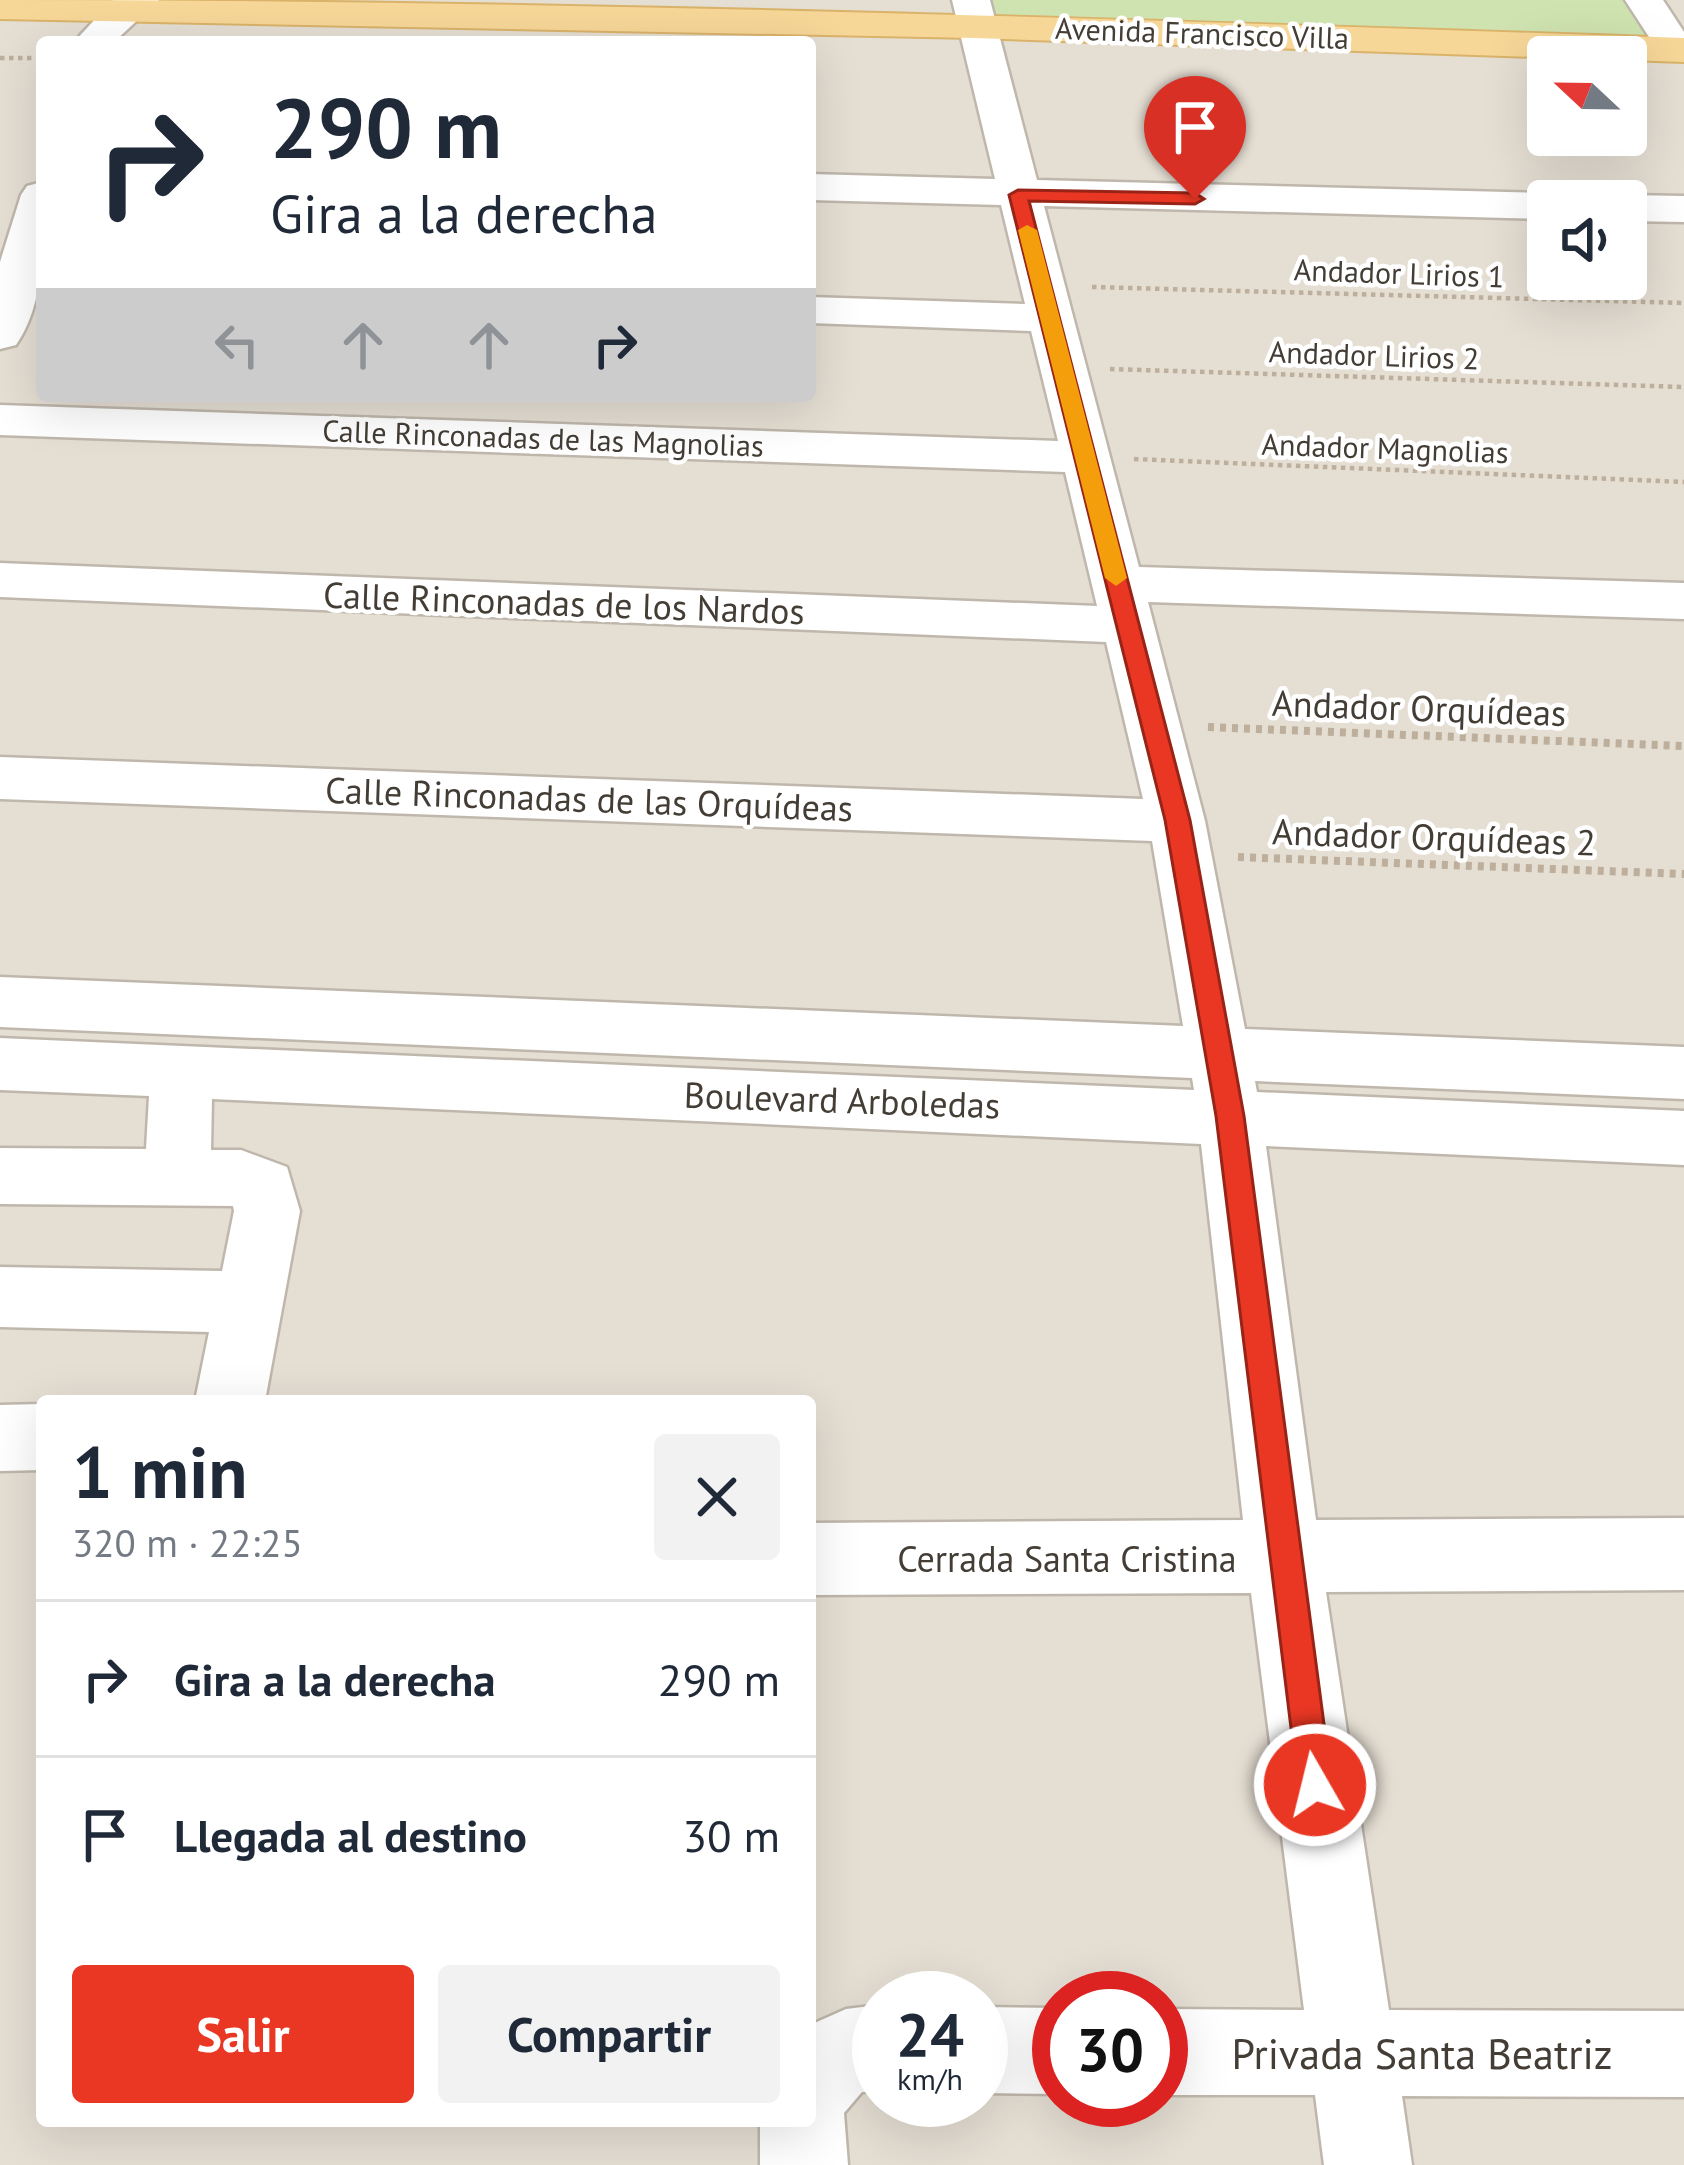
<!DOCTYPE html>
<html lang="es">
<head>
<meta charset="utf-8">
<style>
  :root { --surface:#fff; --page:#f2f2f3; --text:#1f2937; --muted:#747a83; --line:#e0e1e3; --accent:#ea3723 }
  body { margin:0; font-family:"PT Sans",sans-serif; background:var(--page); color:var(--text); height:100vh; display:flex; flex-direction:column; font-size:45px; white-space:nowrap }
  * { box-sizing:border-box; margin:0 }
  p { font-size:39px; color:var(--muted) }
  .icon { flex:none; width:66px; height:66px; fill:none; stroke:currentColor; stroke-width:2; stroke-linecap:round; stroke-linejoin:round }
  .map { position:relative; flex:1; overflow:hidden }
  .side { position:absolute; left:36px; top:1395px; width:780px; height:732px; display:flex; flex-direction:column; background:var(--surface); border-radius:12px; box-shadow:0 12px 48px #0002 }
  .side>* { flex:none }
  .hud { position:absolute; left:36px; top:36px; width:780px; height:366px; border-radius:12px; box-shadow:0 12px 48px #0002; background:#fff; color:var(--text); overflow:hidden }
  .needle { width:78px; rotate:292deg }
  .buttons { position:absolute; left:1527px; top:36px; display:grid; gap:24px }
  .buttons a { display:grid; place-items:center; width:120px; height:120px; border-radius:12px; background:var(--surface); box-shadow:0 12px 48px #0002; font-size:60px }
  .speed { position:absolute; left:852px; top:1971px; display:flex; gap:24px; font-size:60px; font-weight:700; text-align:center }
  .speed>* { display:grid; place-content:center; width:156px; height:156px; border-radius:50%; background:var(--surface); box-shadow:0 12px 48px #0002; line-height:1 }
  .speed small { font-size:30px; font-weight:400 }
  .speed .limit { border:18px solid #d22; background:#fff; color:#111 }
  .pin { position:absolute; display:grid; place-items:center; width:102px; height:102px; color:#fff; margin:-123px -51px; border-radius:50% 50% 50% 0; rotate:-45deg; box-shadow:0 0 12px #0007 }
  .pin .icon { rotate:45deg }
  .me { position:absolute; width:132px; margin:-66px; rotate:352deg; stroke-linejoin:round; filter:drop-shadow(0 0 9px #0008) }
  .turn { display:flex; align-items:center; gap:42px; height:252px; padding:0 36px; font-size:54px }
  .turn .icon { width:156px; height:156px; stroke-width:2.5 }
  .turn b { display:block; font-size:84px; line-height:102px }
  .lanes { display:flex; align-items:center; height:114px; padding:0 36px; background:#0003; justify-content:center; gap:60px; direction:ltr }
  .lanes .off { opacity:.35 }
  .round { display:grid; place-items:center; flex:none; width:126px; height:126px; border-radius:12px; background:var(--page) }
  .summary { display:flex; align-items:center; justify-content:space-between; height:204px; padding:0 36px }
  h1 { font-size:72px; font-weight:700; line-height:90px }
  .primary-button { display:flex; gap:24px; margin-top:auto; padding:24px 36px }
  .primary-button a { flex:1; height:138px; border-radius:12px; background:var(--accent); color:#fff; font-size:48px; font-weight:700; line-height:138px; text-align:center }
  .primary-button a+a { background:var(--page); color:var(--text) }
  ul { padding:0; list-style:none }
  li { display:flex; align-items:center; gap:36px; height:156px; padding:0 36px; border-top:3px solid var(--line) }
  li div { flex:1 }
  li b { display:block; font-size:45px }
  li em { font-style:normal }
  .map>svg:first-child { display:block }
  .residential { fill:#e5ded3; fill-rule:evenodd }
  .green { fill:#cfe3b0 }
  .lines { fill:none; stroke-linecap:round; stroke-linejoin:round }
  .minor-casing { stroke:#bfb7ab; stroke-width:5 }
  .major-casing { stroke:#dab36a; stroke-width:4 }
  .path-far1 { stroke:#bdaf9b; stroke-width:4.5; stroke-dasharray:4.5 4.5; stroke-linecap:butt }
  .path { stroke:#bdaf9b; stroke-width:8; stroke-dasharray:6 6; stroke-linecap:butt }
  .minor { fill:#fff; fill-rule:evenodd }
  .major { fill:#f7d798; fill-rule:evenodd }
  .route { fill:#ea3723; stroke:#982417; stroke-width:3 }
  .slow { fill:#f59e0b }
  .labels { text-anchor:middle; stroke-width:9; stroke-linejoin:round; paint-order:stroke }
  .far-street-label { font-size:30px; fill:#433d35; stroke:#fff }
  .street-label { font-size:36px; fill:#433d35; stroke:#fff }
  .near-street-label { font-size:42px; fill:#433d35; stroke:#fff }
</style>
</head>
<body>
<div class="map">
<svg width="1684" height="2165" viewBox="0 0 1684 2165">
  <rect width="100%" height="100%" fill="#f1ede5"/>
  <path class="residential" d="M0,0h1684v2165h-1684zM42,42h768v354h-768zM1548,57h78v78h-78zM1548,201h78v78h-78zM42,1401h768v720h-768zM879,1998h102v102h-102zM1059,1998h102v102h-102z"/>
  <path class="green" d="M976,0h652l23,41 -670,-18z"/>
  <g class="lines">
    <defs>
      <path id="minor" d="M113,0h46l-45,42h-40z
        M952,0h38l47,180 511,13 18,8h-18v18l-504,-13 95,361 545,16v36l-536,-17 57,219 40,208 439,18v52l-429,-18 2,11 427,19v54l-418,-19 50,374 368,-2v72l-358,2 63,418 295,1v86l-282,-1 10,69h-88l-9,-70h-154v-86l143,1 -53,-417 -441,2v-72l433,-3 -42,-376 -989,-45 -1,51h30l46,17 13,44 -35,190h-70l14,-69 -209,-5v-60l222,4 12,-60 -1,-5 -233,-2v-56l146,1 3,-53 -149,-6v-52l1194,52 -2,-12 -1192,-51v-50l1183,49 -31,-185 -1152,-42v-42l1143,42 -37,-157 -1106,-45v-34l1097,43 -32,-134 -1065,-37v-30l1058,36 -27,-110 -221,-8v-26l215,7 -24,-99 -191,-5v-26l185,5z
        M1625,0h38l21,32v27l-22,-2z
        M42,182c0,53 6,117 -26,163l-16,4v-87l21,-67 6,-9z
        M1626,195l58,1v26l-58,-1v-20h-16z
        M42,1404v66l-42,1v-66z
        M879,2005v86l-17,1 -18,21 4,52h-88v-44h50v-96l36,-16z
        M981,2007l78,1v86l-78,-1z"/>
      <path id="major" d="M0,0c562,0 1123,19 1684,38v24l-709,-24 -975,-19z"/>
    </defs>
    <use href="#minor" class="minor-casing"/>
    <use href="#major" class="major-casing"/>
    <path class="path-far1" d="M0,58h42
      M1092,287l592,16
      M1110,369l574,18
      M1134,459l550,23"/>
    <path class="path" d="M1208,727l476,19
      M1238,857l446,17"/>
    <use href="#minor" class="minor"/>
    <use href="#major" class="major"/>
  </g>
  <path class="route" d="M1018,190l177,3 9,6 -9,5 -166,-3 161,619 54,296 88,669 -5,12 -12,5 -12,-5 -5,-12 -82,-669 -51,-296 -156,-625z"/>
  <path class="slow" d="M1027,225l10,5 90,348 -11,8 -11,-8 -87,-348z"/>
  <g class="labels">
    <g class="far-street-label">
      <text transform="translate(1202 34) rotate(2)" y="10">Avenida Francisco Villa</text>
      <text transform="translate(1399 274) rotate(2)" y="10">Andador Lirios 1</text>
      <text transform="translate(1374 356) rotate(2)" y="10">Andador Lirios 2</text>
      <text transform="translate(543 439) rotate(2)" y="10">Calle Rinconadas de las Magnolias</text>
      <text transform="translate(1385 449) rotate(2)" y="10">Andador Magnolias</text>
    </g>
    <g class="street-label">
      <text transform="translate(564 603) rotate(2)" y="13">Calle Rinconadas de los Nardos</text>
      <text transform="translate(1419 708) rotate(2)" y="13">Andador Orquídeas</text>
      <text transform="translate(589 799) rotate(2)" y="13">Calle Rinconadas de las Orquídeas</text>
      <text transform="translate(1434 837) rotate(2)" y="13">Andador Orquídeas 2</text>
      <text transform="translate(842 1100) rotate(2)" y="13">Boulevard Arboledas</text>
      <text x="1067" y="1572">Cerrada Santa Cristina</text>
    </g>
    <g class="near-street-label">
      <text x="1422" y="2069">Privada Santa Beatriz</text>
    </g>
  </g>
</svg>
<div class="buttons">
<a><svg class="needle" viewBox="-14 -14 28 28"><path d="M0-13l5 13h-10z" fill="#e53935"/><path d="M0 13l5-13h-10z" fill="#747a83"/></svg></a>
<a><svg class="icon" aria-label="sound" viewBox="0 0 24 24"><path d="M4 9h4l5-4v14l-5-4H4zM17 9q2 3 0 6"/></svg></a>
</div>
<div class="speed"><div>24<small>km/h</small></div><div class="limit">30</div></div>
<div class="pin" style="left:1195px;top:199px;background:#d93025"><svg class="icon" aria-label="arrive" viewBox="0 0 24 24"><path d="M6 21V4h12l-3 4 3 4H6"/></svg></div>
<svg class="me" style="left:1315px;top:1785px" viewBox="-20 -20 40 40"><circle r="17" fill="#ea3723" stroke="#fff" stroke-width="3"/><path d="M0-11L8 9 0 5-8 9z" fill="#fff"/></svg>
<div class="hud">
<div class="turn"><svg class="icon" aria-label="right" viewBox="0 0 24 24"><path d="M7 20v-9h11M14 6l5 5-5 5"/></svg><div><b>290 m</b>Gira a la derecha</div></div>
<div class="lanes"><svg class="icon off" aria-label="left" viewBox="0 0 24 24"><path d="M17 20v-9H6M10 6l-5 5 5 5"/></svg><svg class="icon off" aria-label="ahead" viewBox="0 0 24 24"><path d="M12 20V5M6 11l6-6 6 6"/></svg><svg class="icon off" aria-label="ahead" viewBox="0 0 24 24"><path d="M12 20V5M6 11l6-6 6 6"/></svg><svg class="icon" aria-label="right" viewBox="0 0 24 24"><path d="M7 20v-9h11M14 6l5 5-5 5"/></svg></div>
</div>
<section class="side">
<div class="summary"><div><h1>1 min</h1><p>320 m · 22:25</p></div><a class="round"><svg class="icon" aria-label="close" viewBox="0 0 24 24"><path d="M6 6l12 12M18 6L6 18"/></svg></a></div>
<ul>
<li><svg class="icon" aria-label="right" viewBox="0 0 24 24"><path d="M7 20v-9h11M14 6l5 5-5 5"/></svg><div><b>Gira a la derecha</b></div><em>290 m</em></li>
<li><svg class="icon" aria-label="arrive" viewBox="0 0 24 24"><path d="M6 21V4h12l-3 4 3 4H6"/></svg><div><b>Llegada al destino</b></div><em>30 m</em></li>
</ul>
<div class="primary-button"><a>Salir</a><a>Compartir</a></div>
</section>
</div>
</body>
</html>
